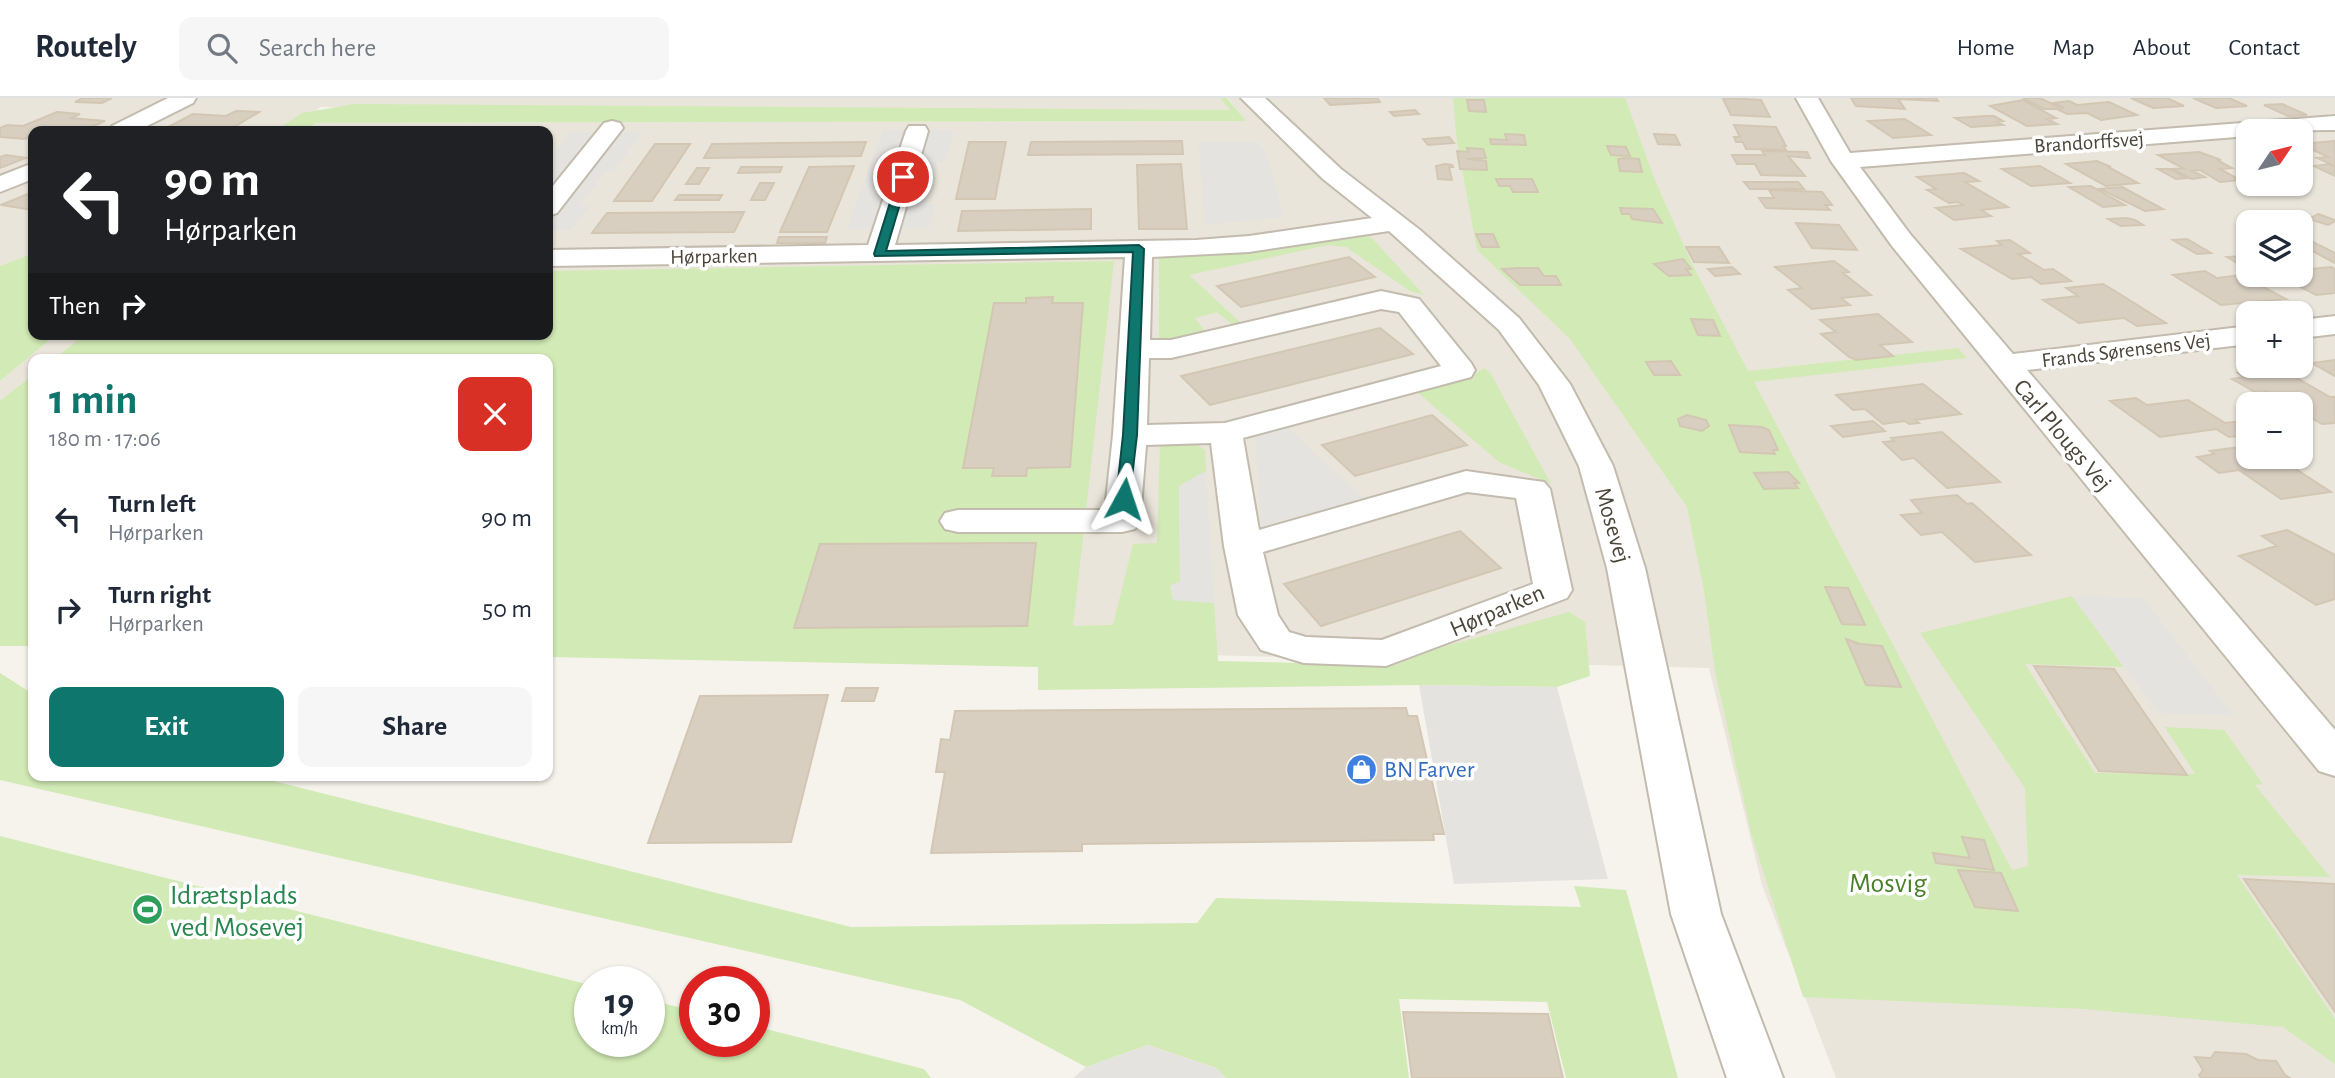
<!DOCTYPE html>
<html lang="en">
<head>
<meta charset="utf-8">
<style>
  :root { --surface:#fff; --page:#f6f6f7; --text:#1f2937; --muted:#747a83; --line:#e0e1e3; --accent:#0f766e }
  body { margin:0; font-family:"Alegreya Sans",sans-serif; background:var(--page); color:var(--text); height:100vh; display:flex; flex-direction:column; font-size:26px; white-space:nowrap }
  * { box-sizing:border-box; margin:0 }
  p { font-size:23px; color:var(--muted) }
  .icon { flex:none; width:38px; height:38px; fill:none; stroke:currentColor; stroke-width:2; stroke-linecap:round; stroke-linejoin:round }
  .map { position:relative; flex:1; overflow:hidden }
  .panel { position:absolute; left:28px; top:256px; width:525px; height:427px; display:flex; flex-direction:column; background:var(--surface); border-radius:14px; box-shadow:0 2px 5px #0004 }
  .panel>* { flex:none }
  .top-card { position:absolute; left:28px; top:28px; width:525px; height:214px; border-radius:14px; box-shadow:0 2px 5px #0004; background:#202124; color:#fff; overflow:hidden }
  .needle { width:46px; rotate:55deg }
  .tools { position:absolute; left:2236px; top:21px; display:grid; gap:14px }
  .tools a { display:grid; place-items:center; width:77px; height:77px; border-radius:14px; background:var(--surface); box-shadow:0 2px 5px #0004; font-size:35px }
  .speed { position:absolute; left:574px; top:868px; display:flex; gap:14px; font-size:35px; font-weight:700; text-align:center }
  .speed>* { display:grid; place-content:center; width:91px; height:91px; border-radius:50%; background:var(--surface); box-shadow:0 2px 5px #0004; line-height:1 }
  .speed small { font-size:18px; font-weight:400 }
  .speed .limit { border:10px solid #d22; background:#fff; color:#111 }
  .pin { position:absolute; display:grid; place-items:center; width:60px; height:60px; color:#fff; margin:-30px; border:4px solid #fff; border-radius:50%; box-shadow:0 2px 7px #0007 }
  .me { position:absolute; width:77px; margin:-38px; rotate:5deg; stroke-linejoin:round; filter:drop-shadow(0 0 5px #0008) }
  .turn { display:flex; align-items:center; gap:24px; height:147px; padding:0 21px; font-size:32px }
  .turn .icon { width:91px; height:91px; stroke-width:2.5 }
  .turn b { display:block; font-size:49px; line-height:60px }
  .then { display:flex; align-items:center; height:66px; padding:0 21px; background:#0003; gap:14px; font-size:26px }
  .round { display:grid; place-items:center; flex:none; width:74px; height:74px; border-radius:14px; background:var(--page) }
  .overview { display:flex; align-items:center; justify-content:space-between; height:119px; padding:0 21px }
  h1 { font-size:42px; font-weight:700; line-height:52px; color:var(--accent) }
  .primary-button { display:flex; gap:14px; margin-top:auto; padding:14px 21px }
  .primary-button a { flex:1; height:80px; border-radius:14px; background:var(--accent); color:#fff; font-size:28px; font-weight:700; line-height:80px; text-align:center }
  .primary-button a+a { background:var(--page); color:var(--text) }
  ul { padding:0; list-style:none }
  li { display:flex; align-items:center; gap:21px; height:91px; padding:0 21px }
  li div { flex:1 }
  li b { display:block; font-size:26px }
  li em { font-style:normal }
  header { display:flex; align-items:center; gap:42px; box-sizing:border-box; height:98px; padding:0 35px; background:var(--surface); border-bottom:2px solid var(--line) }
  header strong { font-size:33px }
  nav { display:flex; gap:38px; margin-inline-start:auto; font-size:24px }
  .search { width:490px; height:63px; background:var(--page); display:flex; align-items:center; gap:18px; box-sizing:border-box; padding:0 24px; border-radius:14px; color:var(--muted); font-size:26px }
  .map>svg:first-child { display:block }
  .residential { fill:#eae5da; fill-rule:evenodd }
  .green { fill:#d2eab5 }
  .parking { fill:#e5e3e0 }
  .building { fill:#d8cfc1; stroke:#d3c7b4; stroke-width:2 }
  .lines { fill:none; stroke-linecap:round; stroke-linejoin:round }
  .street-casing { stroke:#c2bbae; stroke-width:4 }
  .street { fill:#fff; fill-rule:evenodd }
  .route { fill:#0f766e; stroke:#0a4d48; stroke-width:2 }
  .labels { text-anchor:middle; stroke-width:7; stroke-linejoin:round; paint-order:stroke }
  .far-street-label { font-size:21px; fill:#4b4439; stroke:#fff }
  .street-label { font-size:24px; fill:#4b4439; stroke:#fff }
  .shop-label { font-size:24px; fill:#366cbe; stroke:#fff; text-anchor:start }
  .near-park-label { font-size:28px; fill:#4a7f2a; stroke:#fff }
  .near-leisure-label { font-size:28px; fill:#27864d; stroke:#fff; text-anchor:start }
</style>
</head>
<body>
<header>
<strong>Routely</strong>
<div class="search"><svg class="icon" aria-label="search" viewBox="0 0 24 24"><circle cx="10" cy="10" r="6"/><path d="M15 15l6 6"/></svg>Search here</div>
<nav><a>Home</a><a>Map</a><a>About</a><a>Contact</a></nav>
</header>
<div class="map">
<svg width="2335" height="980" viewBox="0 0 2335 980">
  <rect width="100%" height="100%" fill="#f6f3ec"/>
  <path class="residential" d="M0,0h1221l10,12 -910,-3 -38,24h-250v122l-33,13z
    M1228,0h1107v980h-499l-74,-193 -53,-217 -962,-25 -199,-284h-515v189l-33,-5v-162l57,-47h491v-203h-243l11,-8 929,-2zM2249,33h52v53h-52zM2249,124h52v53h-52zM2249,215h52v53h-52zM2249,306h52v53h-52z"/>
  <path class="green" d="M1220,0h7l19,23 -930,2 -11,8h-30l27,-18 52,-9 876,6z
    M1453,0h172l30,82 36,82 57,109 210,-23 9,10 -213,24 258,488 16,-4 -3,-78 -105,-155 152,-37 52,71 -99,-3 70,109 100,1 -30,-47 59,3 39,54 -8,1 75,92 -93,-2 98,144v45l-52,-37 -198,-18 -282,-12 -52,-164 -36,-162 -11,-80 -17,-84 -117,-168 -93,-89 -20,-108z
    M1356,137l15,2 53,58 -14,-4 -64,-44 -18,-2 -139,30 54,50 -8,2 -18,-15 -22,6 11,15 -33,7 -14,-1v-84l101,-4z
    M33,155v81h24l-57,47v-115z
    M1114,163l-41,365 40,-1 20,-81 24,-1 3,-99 34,-1 11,7 1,21 -27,15 1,95 -7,19 41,3 4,58 176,4 45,-17 130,-36 16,10 5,54 -33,11 -138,-2 -381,5v-23l-490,-10v-298h-494l31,-25h463v-63z
    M1485,270l6,6 60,110 -52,-22 -82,-70 54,-16z
    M33,277v271h-33v-245z
    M0,575l33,21v81h217l601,152 346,-4 19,-25 365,9 -7,-21 52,4 52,188h-112l-19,-76 -148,-3 10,79h-183l-10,-10 -68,-23 -62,22 -126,-67 -960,-220z
    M0,738l590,149v56h59v-41l46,11v30h59v-15l170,43 7,9h-931z"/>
  <path class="parking" d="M883,32h71l-9,32h-7l-12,41 10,1 -7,24 -83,1z
    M571,34h72l-30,40h-8l-25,33 10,1 -19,24h-23v-70z
    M1198,44h59l9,10 18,65 -79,8z
    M1286,328l78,73 -103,28 -6,-90z
    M1206,373l8,132 -41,-3 -3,-14 10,-5 -1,-95z
    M2072,498l71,2 90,117 -74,-2z
    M1419,587l138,2 51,192 -154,5z
    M1148,947l68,23 10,10h-153l13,-11z"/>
  <path class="building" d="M83,0h29l-10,5 -27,-1z
    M1324,0h53l3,4 -50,3z
    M1727,0l34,2 9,17 -39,-2 -8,-16z
    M1851,0h85l2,3 -40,-2 7,10 -49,-3z
    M2023,0h17l20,10h4l-11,-5 16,-2 8,4 32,-3 28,13 -36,5 -14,-7 -20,1 -10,-5h-13z
    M2131,0h36l17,8 -31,2z
    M2193,0h36l18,8 -31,2z
    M1467,2h17l2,12 -17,-1z
    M2023,2l33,18 -9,1 10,5 -30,2 -37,-20z
    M2282,6l25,11 -19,1 -24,-11z
    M1415,12l4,4 -25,2 -4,-4z
    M236,13l23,1 -32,19 -59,-4 25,-13 33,2z
    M57,14l23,2 -9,4 34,3 -23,10h-49v4l-8,4 -25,-2v-9l7,-3 16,1z
    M1987,18h7l9,5 -6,1 6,3 -32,2 -16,-9z
    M1905,21l26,16 -38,3 -25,-17z
    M1734,27l42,2 10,19h-3l3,4 -40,-1 -3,-7h-7l-2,-5h6z
    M1505,36l19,1 2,10 -35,-1 -1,-5 17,1z
    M1654,36l21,1 5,10 -22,-1z
    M1449,39l5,6 -26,2 -5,-6z
    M1182,43l1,13 -155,1 3,-13z
    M2335,43v25l-18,-8 11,-1 -27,-13z
    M866,44l-5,14 -157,2 8,-14z
    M969,44h37l-11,57h-39z
    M655,46h35l-38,57h-38z
    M1607,48l19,1 4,9 -19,-1z
    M1467,50l16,1 3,9 -19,1 19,2 1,9 -27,-1 -3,-18 11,1z
    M1762,53l45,1 3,6 -22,-2 17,20 -44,-1 -6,-11h-18l-5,-9h33z
    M2199,54l22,8h-4l15,8 -12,1 20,11 -20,2 -20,-12 -8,1 13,6 -13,2 -20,-10 11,-1 -25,-13z
    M6,57l20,3 -26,10v-11z
    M1625,60l14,1 3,13 -22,-1 -2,-12z
    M2097,63l14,6h-3l30,16 -32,3 -40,-22z
    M1181,66l6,65h-48l-2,-64z
    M1445,66l7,1 1,2h-4l3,13 -14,-1 -2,-13z
    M2330,66l5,3v9l-21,-10z
    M854,68l-27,66h-47l29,-65z
    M2040,68l30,17 -39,3 -29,-17z
    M741,69h41l-2,5 -42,1z
    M697,70h12l-10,16h-13z
    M2158,71h12l17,9 -11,1z
    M1964,75l15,8 -14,1 43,25 -27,3 10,6 -37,4 -18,-12 27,-3 -5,-3 -9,1 -22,-13 9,-1 -19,-12z
    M1496,81h36l6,13h-25l-3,-6h-11z
    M1744,84h54l6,7h-54z
    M760,85h14l-9,17h-14z
    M2091,88l34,19 -22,2 -34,-20z
    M2122,89l41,22 -18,2 -45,-22z
    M1769,92l53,2 10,13h-7l5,5 -64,-2 -7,-10h15z
    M33,94v18l-32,-5z
    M679,97h43l-3,5h-44z
    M1620,110l33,1 9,14 -30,-4 -2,-5h-8z
    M1091,111v20l-133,2 4,-20z
    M744,114l-10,20 -142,1 15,-20z
    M2318,116l17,6v1l-7,4 -19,-6z
    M2126,120l9,2 8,5 -22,1 -13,-7z
    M1796,125l43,2 18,25 -45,-2z
    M1476,136h17l6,13h-17z
    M2301,138l34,17v10l-34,-18z
    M779,139h48l-2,6h-48z
    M2187,141l24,14 -14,1 -24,-14z
    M2010,142l20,13 -12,1 26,16 9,-1 18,12 -30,3 -10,-7 -19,2 -51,-30 41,-4 -5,-4z
    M1686,149h33l10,16 -35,-1z
    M2243,158l6,3v11l-22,-13z
    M1349,159l26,20 -134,30 -24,-21z
    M1683,161l8,10h-5l5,6 -22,1 -15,-12z
    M1834,163l15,11 -6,1 28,22 -30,3 9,7 -38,4 -24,-19 14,-2 -27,-21z
    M1732,169l8,7 -25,2 -7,-7z
    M2331,169l4,2v24l-19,2 -23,-12 -15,2 -20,-10h21l11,5 19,-2 -8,-4v-4z
    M1518,170h20l6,8h12l5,9h-41l-18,-16z
    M2205,173l12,7 24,-3 45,24 -65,6 -48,-30z
    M2103,186l12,7 51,32 -29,3 -13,-8 -45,5 -36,-23 35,-4 -12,-8z
    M1053,199l-1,6h31l-13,164 -43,1 -1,8h-34l2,-8h-31l31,-165h32v-5z
    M1878,216l34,28 -32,3 13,11 -37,4 -7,-3 -28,-23 15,-2 -16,-12z
    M1691,221l22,1 7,16 -22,-1z
    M1380,230l33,26 -203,51 -29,-29z
    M2335,262v16l-23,-13z
    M1671,263l9,14h-26l-8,-13z
    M2279,270l51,29h5v26l-13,1 -21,-12v-8h-13l-20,-12 -11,1 -25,-14 12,-2 -6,-4z
    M1923,286l38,30 -46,6 4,3 -10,1 -4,-3 -22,3 -18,-15 -12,1 -17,-15z
    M2136,300l11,7 41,-5 37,23 17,-2 7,5v9l-20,2 -13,-8 -56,8 -50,-36z
    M1432,317l35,30 -112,31 -33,-31z
    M1687,317l19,5 3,6 -7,5 -22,-5 -2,-7z
    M1873,323l12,10 -42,6 -12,-11z
    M1729,327l33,2 7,3 9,20h-5l2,4 -35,-2z
    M1942,334l58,50 -53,6 -33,-30 -12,2 -19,-18 11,-1 -3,-3z
    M2249,348v11h28l54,35 -50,7 -42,-29 -20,3 -22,-16 18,-3 -5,-3z
    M1788,374l11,11h-5l4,5 -34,1 -10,-16z
    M1957,397l10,9 5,-1 59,52 -56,7 -33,-30 -21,3 -20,-20 21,-2 -11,-13z
    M2287,432l48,25v44l-19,6 -77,-49 38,-10 -15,-10z
    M1460,433l41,37 -180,58 -37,-42z
    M1036,445l-9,83 -233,2 26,-84z
    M1825,489l23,1 17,37 -23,-1z
    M1846,541l14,5 22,2 19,41 -35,-2z
    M2034,568l80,3 73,106 -88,-4z
    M846,590h32l-4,13h-32z
    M828,597l-37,147 -143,1 52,-147z
    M1406,610l2,8h9l27,118h-11l1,6 -352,4v7l-151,2 14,-81h-9l5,-33 9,1 5,-29z
    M1962,739l22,3 10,30 -58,-7 -3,-10 37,5z
    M1958,772l43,3 17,38 -43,-4z
    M2244,781l91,5v128z
    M1403,914l145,2 15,64h-151z
    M2215,954l31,2 12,6 18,1 9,14 5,3h-89l-2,-3 4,-5 -8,-13 16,1z"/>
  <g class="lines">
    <defs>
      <path id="street" d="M168,0h28l-3,5 -56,28h-28l3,-5z
        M1241,0h24l76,71 79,61 99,88 51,66 43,82 32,102 76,346 62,164h-56l-56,-164 -64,-346 -28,-102 -40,-81 -40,-55 -110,-99 -140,21 -97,5 -2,83h21l210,-49 38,8 52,64 4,7 -4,7 -228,61 16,92 207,-59 78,11 6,7 22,101 -5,8 -181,68 -82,-3 -43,-13 -23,-35 -14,-69 -13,-103 -65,2 -6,76 -5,8 -13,3h-164l-13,-3 -5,-8 5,-8 13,-3h147l8,-75 12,-178 -577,9v-16l320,-5 38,-114 3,-5h16l3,5 -33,114 301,-5 53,-4 123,-18 -49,-39zM1381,211l18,3 42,54 -216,57 -78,2 2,-67h22zM1467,394l49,6 17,86 -151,56 -76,-3 -17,-5 -11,-17 -15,-63z
        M1796,0h22l32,55 485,-37v14l-86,1v5l-389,31 50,67 103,120 236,-28v18l-222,26 308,360v46l-16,-5 -427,-525 -61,-85z
        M612,23l8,2 3,5 -66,85 -9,3v-24l56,-69z
        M33,65v16l-33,13v-16z
        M2335,218v18l-34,4v-18z"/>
    </defs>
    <use href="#street" class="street-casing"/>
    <use href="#street" class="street"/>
  </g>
  <path class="route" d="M903,76l5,3 -22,74 253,-6 5,4 -7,186 -8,68 -5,1 -8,-5 7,-64 10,-183 -258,4 -1,-2 24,-77z"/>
  <defs>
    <symbol id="shop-disc" viewBox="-11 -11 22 22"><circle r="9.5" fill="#3f7fe0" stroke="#fff"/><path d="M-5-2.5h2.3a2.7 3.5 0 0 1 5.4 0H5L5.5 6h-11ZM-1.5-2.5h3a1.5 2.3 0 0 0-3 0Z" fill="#fff"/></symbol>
    <symbol id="stadium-disc" viewBox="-11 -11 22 22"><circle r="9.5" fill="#2e9e5b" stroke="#fff"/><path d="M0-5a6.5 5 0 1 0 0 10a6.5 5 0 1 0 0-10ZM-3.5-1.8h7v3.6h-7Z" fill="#fff"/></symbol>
  </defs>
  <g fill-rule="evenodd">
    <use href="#shop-disc" x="1344" y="654" width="35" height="35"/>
    <use href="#stadium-disc" x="130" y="794" width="35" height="35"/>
  </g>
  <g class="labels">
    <g class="far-street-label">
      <text transform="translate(2089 44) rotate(-4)" y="7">Brandorffsvej</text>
      <text transform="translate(714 158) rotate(-1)" y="7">Hørparken</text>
      <text transform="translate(2126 252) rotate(-7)" y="7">Frands Sørensens Vej</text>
    </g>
    <g class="street-label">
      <text transform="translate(2063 337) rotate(50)" y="8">Carl Plougs Vej</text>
      <text transform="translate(1613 427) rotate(74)" y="8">Mosevej</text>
      <text transform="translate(1497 512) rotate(-23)" y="8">Hørparken</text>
    </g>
    <g class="shop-label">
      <text x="1384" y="679">BN Farver</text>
    </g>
    <g class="near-park-label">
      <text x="1888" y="794">Mosvig</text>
    </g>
    <g class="near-leisure-label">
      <text x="170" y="806">Idrætsplads<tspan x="170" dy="32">ved Mosevej</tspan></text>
    </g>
  </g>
</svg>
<div class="tools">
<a><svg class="needle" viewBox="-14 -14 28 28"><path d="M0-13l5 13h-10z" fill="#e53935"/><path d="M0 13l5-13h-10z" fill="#747a83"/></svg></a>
<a><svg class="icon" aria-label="layers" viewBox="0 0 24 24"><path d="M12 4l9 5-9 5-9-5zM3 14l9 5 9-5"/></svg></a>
<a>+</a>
<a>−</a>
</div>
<div class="speed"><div>19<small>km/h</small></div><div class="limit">30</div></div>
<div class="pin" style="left:903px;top:79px;background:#d93025"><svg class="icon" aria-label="arrive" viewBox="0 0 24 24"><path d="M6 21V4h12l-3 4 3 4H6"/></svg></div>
<svg class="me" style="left:1124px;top:401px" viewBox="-20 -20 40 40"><path d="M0-17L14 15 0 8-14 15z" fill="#0f766e" stroke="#fff" stroke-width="4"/></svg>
<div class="top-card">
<div class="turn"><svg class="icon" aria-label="left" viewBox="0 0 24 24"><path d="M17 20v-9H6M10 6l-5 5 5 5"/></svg><div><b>90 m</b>Hørparken</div></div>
<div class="then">Then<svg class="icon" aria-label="right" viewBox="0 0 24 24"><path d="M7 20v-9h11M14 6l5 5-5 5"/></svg></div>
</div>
<section class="panel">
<div class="overview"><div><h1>1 min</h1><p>180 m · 17:06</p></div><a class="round" style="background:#d93025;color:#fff"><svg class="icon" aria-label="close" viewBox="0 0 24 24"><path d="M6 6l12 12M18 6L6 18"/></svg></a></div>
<ul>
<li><svg class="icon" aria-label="left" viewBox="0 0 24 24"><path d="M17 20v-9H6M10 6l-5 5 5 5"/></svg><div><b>Turn left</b><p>Hørparken</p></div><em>90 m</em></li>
<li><svg class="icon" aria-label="right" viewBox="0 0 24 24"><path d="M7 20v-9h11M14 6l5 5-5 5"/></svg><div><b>Turn right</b><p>Hørparken</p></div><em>50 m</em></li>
</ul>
<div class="primary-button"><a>Exit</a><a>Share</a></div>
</section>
</div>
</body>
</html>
